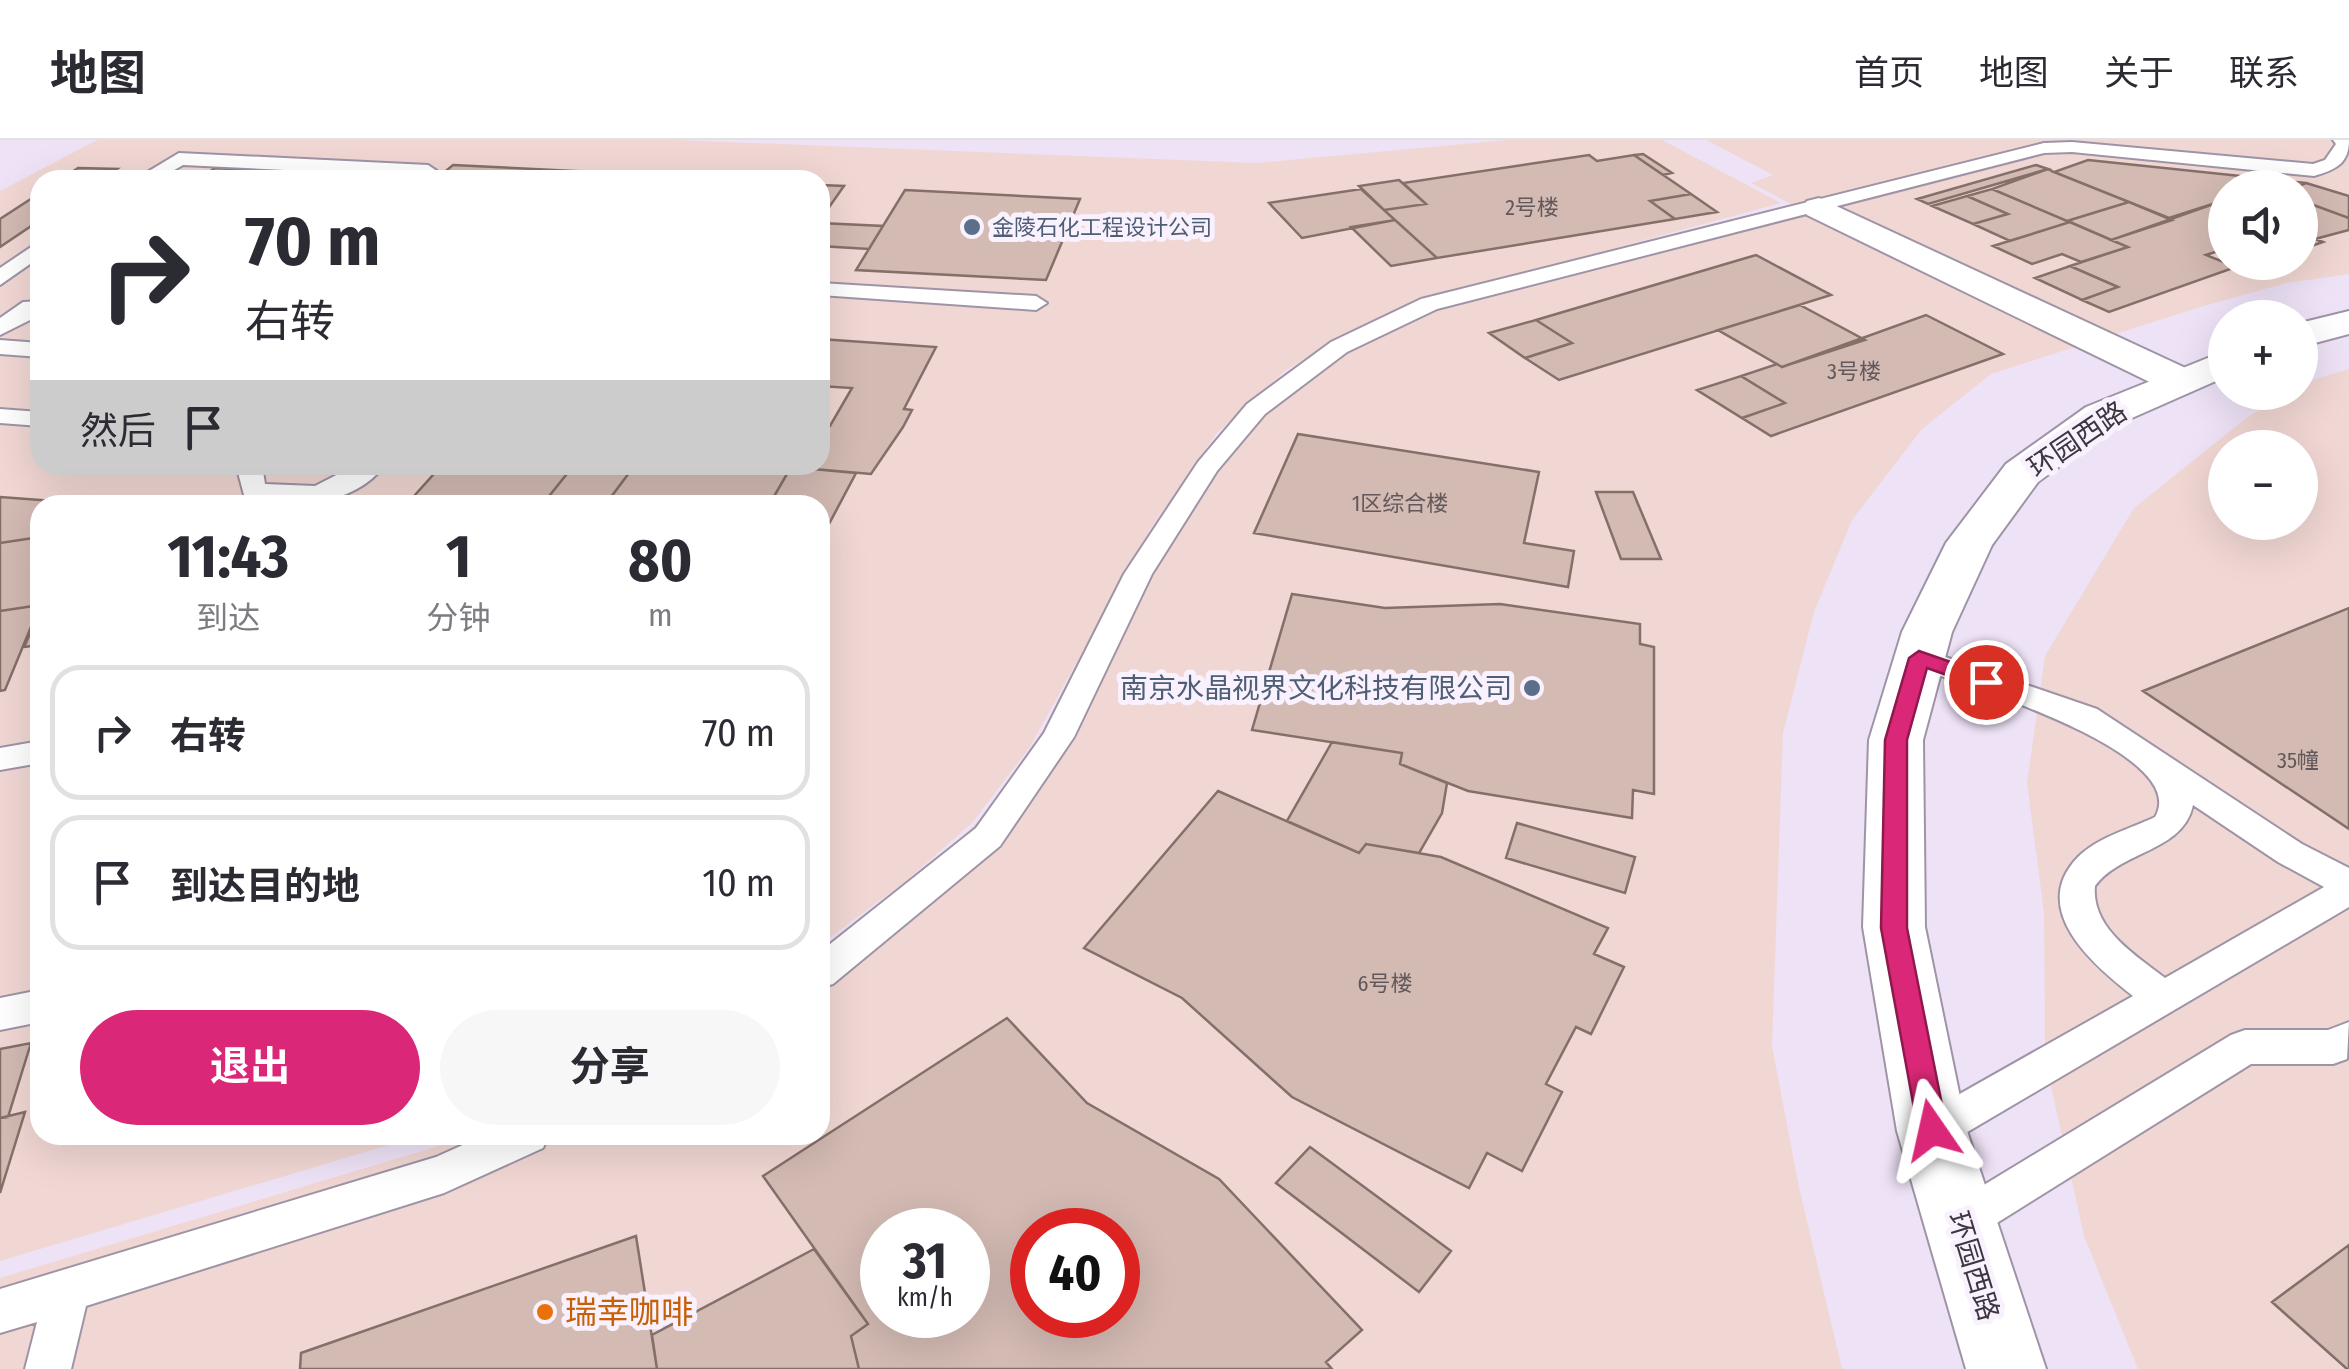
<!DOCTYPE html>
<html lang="zh">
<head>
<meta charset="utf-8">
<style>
  :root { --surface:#fff; --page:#f7f7f7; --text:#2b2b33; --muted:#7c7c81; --line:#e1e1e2; --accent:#db2777 }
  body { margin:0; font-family:"Fira Sans Condensed","Noto Sans SC",sans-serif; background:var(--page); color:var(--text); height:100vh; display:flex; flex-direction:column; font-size:38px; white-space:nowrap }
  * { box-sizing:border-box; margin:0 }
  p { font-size:32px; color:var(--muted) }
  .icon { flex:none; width:55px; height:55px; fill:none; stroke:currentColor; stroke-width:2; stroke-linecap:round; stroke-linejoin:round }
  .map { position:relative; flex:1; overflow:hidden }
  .side { position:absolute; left:30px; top:355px; width:800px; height:650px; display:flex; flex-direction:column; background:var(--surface); border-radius:30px; box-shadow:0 10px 40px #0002 }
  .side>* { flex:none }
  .guide { position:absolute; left:30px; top:30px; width:800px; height:305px; border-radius:30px; box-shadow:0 10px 40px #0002; background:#fff; color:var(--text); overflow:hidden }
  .tools { position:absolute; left:2208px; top:30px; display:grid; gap:20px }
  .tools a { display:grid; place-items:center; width:110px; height:110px; border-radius:50%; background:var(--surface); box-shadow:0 10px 40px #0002; font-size:50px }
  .speed { position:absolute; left:860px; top:1068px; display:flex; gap:20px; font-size:50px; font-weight:700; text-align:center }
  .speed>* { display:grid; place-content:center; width:130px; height:130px; border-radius:50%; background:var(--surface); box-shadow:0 10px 40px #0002; line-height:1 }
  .speed small { font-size:25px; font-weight:400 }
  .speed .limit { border:15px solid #d22; background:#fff; color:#111 }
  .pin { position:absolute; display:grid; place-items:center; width:85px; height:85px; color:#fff; margin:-42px; border:5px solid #fff; border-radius:50%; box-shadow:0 2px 10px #0007 }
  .me { position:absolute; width:110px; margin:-55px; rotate:349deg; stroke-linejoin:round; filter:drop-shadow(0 0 8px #0008) }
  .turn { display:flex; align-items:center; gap:35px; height:210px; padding:0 50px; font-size:45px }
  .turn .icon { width:130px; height:130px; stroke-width:2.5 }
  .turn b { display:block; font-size:70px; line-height:85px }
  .then { display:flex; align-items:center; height:95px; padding:0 50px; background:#0003; gap:20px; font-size:38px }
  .eta { display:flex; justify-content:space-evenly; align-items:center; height:170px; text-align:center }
  .eta b { font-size:60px; font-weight:700; line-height:70px }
  .button { display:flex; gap:20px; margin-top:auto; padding:20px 50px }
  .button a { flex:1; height:115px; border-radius:60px; background:var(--accent); color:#fff; font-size:40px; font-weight:700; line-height:115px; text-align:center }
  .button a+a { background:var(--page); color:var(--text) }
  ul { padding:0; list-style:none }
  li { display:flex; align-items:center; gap:30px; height:135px; margin:0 20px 15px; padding:0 30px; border:5px solid var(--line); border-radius:30px }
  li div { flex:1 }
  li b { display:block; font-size:38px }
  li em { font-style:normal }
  header { display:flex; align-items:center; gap:60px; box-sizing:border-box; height:140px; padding:0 50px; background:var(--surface); border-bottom:2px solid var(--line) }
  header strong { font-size:48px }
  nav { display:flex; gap:55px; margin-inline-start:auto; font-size:35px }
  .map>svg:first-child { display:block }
  .commercial { fill:#f1d7d3; fill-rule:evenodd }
  .building { fill:#d3bab3; stroke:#856f69; stroke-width:2.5; fill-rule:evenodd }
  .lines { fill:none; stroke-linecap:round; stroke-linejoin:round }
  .service-casing { stroke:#9f94a6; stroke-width:4 }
  .minor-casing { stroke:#9f94a6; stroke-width:4 }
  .tertiary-casing { stroke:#9f94a6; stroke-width:4 }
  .service { fill:#fff; fill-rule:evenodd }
  .minor { fill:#fff; fill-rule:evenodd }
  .tertiary { fill:#fff; fill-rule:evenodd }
  .route { fill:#db2777; stroke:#8e194d; stroke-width:2.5 }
  .service-dot { fill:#5c6f8a; stroke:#f9f1fd; stroke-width:4 }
  .food-dot { fill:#e8710a; stroke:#f9f1fd; stroke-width:4 }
  .labels { text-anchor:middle; stroke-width:10; stroke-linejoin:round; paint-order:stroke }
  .number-label { font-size:22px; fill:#62585c }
  .far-service-label { font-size:22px; fill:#4e5e75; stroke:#f9f1fd; text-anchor:start }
  .street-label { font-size:28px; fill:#3c373f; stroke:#f9f1fd }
  .service-label { font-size:28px; fill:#4e5e75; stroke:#f9f1fd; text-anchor:end }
  .near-food-label { font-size:32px; fill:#c56008; stroke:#f9f1fd; text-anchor:start }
</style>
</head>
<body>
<header>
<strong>地图</strong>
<nav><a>首页</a><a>地图</a><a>关于</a><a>联系</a></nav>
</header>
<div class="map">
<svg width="2349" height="1229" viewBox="0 0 2349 1229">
  <rect width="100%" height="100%" fill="#eee2f6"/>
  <path class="commercial" d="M97,0h581l579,23 250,-23h155l119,63 -354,96 -60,24 -81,47 -70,64 -67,97 -119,216 -58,76 -66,58 -86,64v-440h-780v630h382l-422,126v-1070zM40,40h780v285h-780z
    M1706,0h643v134l-62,9 -87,24 -209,67 -69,55 -70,91 -38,92 -31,121 -11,313 27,141 43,182h-1842v-91l475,-143h345v-182l73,-52 89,-83 31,-37 25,-37 108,-197 78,-116 64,-59 80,-46 60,-26 365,-95 -42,-22 22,-8zM2225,48h75v74h-75zM882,1090h86v85h-86zM1032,1090h86v85h-86z
    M2349,229v1000h-211l-54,-133 -39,-177 -1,-146 -17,-130 18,-127 89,-148 115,-92 42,-23 9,-1v-4l15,-9zM2225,308h75v74h-75z"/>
  <path class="building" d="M1643,14l29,19 -9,2 -29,-20z
    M1589,15l8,6 37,-6 57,39 -41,7 25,18 -238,39 -53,-48 42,-6 -23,-21z
    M2088,20l218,23 -12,5h-69v12l-56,18 -115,-46z
    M453,25l165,8 -7,7h-176z
    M2036,25l12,4 -120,35 -11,-5z
    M78,28l39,1 -17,11h-40z
    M215,28l162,9 -4,3h-176z
    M2048,29l6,3 75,30 -62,19 -75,-32z
    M1399,40l27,24 -42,6 -25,-24z
    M2306,43l43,13v22l-49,-18v-12h-6z
    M820,45l24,1 -24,34z
    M1361,49l34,31 -93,18 -33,-35z
    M1992,49l75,32 3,1 -60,19 -37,-17 35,-10 -41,-18z
    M905,50l175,9 -34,81 -190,-10z
    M40,53v27l-40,27v-28z
    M1691,54l26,18 -42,7 -25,-18z
    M1967,56l41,18 -35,10 -41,-18z
    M2225,60v49l-19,6 30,12 -127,45 -27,-12 36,-13 -48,-21 58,-19 -17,-7z
    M2300,60l49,18v12l-34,9 8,3 -23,8z
    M2129,62l43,18 -61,20 -44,-19z
    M1395,80l42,38 -46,8 -40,-39z
    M2070,82l58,25 -47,15 -19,-8 -30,10 -39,-18z
    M820,83l63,3 -14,23 -49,-3z
    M1756,115l75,40 -272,85 -34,-22 47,-15 -36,-23z
    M2070,126l48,21 -36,13 -47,-22z
    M1800,165l65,35 -83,27 -64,-37z
    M1926,175l77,39 -232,82 -29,-18 43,-15 -44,-27 36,-12 5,3z
    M1536,180l36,23 -47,15 -36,-25z
    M820,199l116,8 -32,62 8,1 -9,17 -32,47 -80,-7 -22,38h-164l30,-40h185z
    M1741,236l44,27 -43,15 -45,-28z
    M820,246l32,2 -22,38 -10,-1z
    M1298,294l241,38 -15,71 50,8 -6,36 -314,-54z
    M442,325h132l-32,40h-136z
    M574,325h61l-30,40h-63z
    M791,327l65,6 -36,68v-36h-51z
    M1596,352h37l28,67h-40z
    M0,357l108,8h-68v32l-40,6z
    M40,397v68l-40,6v-68z
    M1292,454l93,14 115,-4 140,20v20l14,3v147l-21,-4 -1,28 -164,-27 -68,-27 2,-11 -150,-23z
    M40,465l-35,85 -5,1v-80z
    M2349,468v221l-206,-138z
    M40,472v33l-16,2z
    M1332,602l70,11 -2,11 47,19 -5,30 -23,40 -53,-9 -7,9 -72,-32z
    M1218,651l141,62 7,-9 75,13 167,71 -14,26 30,13 -33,67 -15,-7 -30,57 16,8 -40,79 -35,-18 -18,35 -177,-91 -110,-99 -98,-50z
    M1517,683l118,34 -10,36 -119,-35z
    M1007,878l80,85 132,76 143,151 -36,32 6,7h-473l-8,-33 17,-12 -105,-148zM882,1090h86v85h-86zM1032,1090h86v85h-86z
    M31,903l-23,74 -8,1v-69z
    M25,972l-25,81v-75z
    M1310,1007l141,104 -32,41 -143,-109z
    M636,1096l21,133h-357l1,-16z
    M2349,1105v124h-2l-75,-67z
    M814,1109l54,75 -17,12 8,33h-202l-5,-34z"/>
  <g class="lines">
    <defs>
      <path id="service" d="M2333,0h16c0,24 -14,30 -35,36l-242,-24 -28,1 -607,156 -90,43 -82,62 -48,57 -65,103 -78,163 -74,109 -167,138 -13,4v-36l156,-124 68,-95 80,-159 74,-112 49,-58 84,-62 90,-43 623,-156 28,-1 241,22 12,-4 11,-16z
        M179,13l249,12 9,6 -9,6 -245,-12 -26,15h-23z
        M40,101v16l-40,28v-17z
        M820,143l216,13 11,7 -11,7 -216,-15z
        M40,161v14l-40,20v-17l23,-16z
        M0,200l40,3v14l-40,-3z
        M0,269l40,3v14l-40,-3z
        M236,325h26l3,19 50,2 41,-21h29c-33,43 -94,43 -141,30z
        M1919,508l178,61 205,135 47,24v39l-402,237 -15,5 -15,-5 -6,-13 6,-13 216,-122c-41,-32 -105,-87 -55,-139 20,-20 52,-28 77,-40 39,-66 -205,-137 -247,-152l-4,-7 4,-7zM2193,665l85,57 46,25 -159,91c-30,-23 -74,-50 -70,-92 27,-36 88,-34 98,-81z
        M40,601v22l-40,7v-22z
        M40,850v32l-40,8v-32z
        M2349,882l-2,37 -14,5h-82l-275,172 -15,6 -15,-6 -7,-14 7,-14 285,-173 14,-5h83z
        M485,995h64l-6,13 -99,45 -358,113 -15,63h-46l12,-47 -37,11v-44l436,-132z"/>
      <path id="minor" d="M1819,58l373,173 6,9 -6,9 -14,3 -14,-3 -357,-174 -5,-7 5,-7z"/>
      <path id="tertiary" d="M2349,171v23l-49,13v-24z
        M2225,211v26l-109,48 -78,57 -46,63 -40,87 -29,108 2,187 42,204 79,238h-80l-69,-238 -34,-204 6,-187 33,-108 44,-89 60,-79 80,-57z"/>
    </defs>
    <use href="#service" class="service-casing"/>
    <use href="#minor" class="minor-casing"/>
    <use href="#tertiary" class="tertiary-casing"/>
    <use href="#service" class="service"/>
    <use href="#minor" class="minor"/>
    <use href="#tertiary" class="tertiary"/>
  </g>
  <path class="route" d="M1919,511l75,26 3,5 -11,7 -59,-21 -20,72v188l40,202 -5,10 -10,3 -10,-3 -4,-10 -37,-202 4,-188 24,-82z"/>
  <g class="service-dot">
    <circle cx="972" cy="87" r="10"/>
    <circle cx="1532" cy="548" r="10"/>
  </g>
  <circle class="food-dot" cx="545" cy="1172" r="10"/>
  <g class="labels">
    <g class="number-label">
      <text x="1532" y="75">2号楼</text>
      <text x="1854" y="239">3号楼</text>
      <text x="1400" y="371">1区综合楼</text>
      <text x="2298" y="628">35幢</text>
      <text x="1385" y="851">6号楼</text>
    </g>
    <g class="far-service-label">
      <text x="992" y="95">金陵石化工程设计公司</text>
    </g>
    <g class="street-label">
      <text transform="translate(2077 299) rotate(-34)" y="10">环园西路</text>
      <text transform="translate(1974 1126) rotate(73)" y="10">环园西路</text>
    </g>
    <g class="service-label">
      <text x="1512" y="558">南京水晶视界文化科技有限公司</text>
    </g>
    <g class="near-food-label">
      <text x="565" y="1183">瑞幸咖啡</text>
    </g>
  </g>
</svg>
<div class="tools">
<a><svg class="icon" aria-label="sound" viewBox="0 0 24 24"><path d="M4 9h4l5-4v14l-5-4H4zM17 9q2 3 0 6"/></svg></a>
<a>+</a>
<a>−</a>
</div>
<div class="speed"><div>31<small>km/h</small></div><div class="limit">40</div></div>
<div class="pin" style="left:1986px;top:542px;background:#d93025"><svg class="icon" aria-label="arrive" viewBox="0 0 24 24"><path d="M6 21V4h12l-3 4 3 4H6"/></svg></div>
<svg class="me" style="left:1932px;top:990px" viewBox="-20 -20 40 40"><path d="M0-17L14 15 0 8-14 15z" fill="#db2777" stroke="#fff" stroke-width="4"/></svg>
<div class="guide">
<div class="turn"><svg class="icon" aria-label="right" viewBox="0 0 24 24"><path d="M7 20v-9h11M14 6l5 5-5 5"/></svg><div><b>70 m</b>右转</div></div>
<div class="then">然后<svg class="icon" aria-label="arrive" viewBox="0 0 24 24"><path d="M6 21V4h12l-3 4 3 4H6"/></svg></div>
</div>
<section class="side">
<div class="eta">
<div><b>11:43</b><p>到达</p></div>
<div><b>1</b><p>分钟</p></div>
<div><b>80</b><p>m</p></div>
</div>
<ul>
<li><svg class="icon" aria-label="right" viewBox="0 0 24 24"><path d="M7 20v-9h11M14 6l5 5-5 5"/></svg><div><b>右转</b></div><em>70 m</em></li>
<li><svg class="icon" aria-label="arrive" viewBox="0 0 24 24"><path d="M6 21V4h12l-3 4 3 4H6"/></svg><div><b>到达目的地</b></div><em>10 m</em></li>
</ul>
<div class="button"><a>退出</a><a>分享</a></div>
</section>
</div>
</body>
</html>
